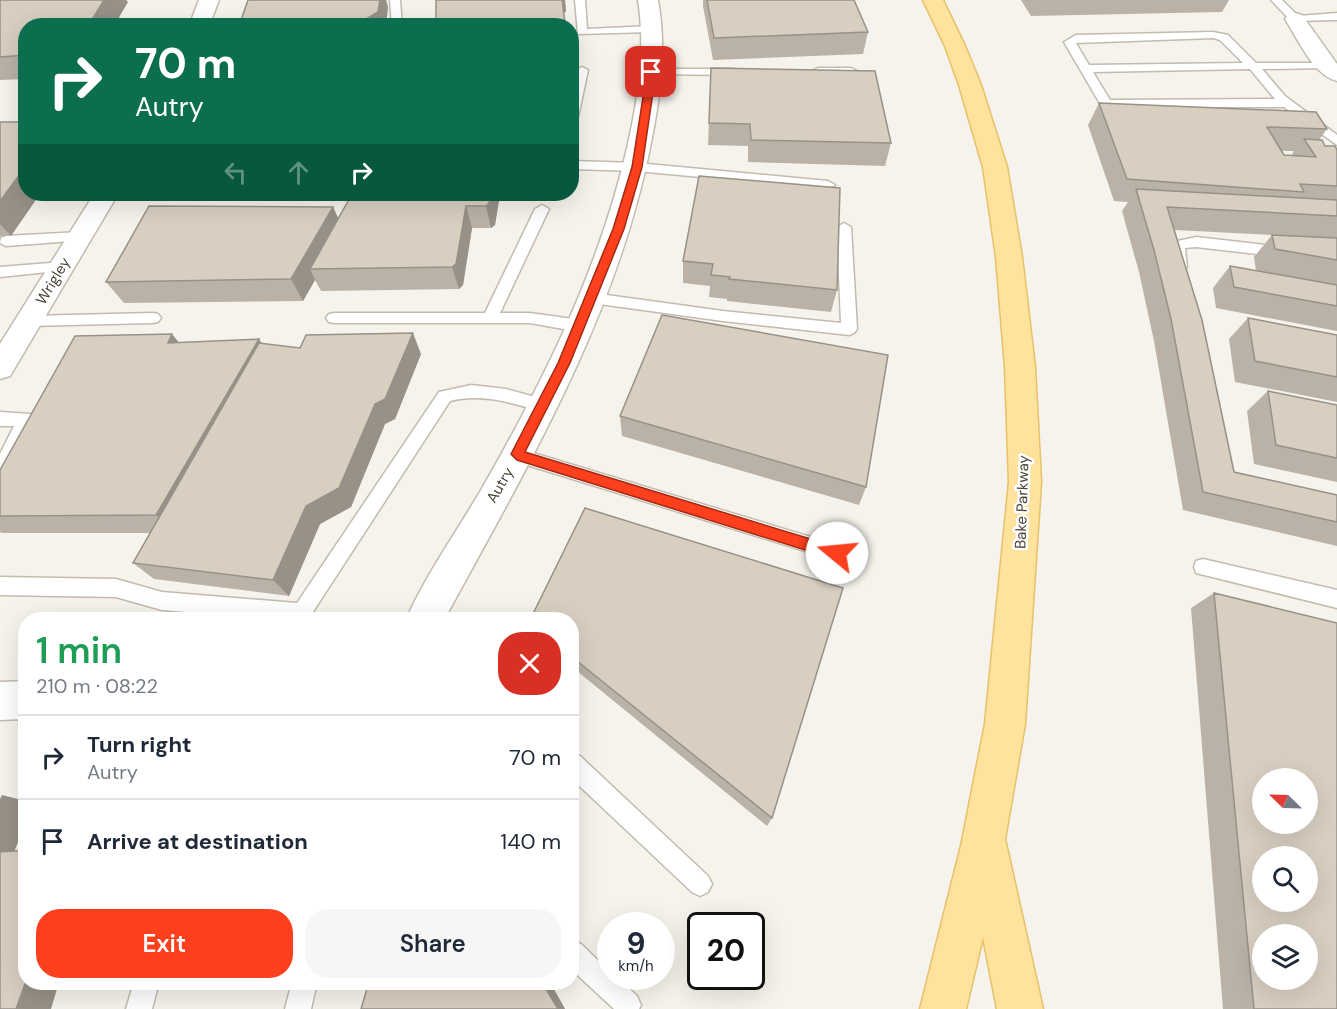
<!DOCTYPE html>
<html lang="en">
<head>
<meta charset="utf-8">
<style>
  :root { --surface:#fff; --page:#f6f6f7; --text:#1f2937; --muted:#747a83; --line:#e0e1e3; --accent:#fc3f1d }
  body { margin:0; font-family:"DM Sans",sans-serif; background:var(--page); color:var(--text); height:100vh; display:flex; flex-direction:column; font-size:22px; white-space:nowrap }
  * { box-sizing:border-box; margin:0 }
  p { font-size:20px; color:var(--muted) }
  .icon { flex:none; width:33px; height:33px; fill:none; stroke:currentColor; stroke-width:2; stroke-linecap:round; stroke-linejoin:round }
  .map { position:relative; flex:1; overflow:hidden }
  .side { position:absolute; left:18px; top:612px; width:561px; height:378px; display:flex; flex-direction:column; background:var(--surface); border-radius:24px; box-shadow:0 6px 24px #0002 }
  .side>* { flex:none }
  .hud { position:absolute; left:18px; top:18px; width:561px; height:183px; border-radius:24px; box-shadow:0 6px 24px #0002; background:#0b6e4f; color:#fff; overflow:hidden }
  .needle { width:39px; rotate:293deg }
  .fabs { position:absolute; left:1252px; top:768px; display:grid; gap:12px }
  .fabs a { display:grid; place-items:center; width:66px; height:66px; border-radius:50%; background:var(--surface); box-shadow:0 6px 24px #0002; font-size:30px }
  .speed { position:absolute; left:597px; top:912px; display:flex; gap:12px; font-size:30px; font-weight:700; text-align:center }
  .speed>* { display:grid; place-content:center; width:78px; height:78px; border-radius:50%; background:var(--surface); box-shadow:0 6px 24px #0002; line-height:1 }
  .speed small { font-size:15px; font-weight:400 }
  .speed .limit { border:3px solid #111; border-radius:9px; background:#fff; color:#111 }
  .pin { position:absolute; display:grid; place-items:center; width:51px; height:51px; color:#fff; margin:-26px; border-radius:12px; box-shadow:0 3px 9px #0006 }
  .me { position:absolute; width:66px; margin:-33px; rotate:287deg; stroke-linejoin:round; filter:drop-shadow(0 0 4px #0008) }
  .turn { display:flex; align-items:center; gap:21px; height:126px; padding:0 18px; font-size:27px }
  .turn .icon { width:78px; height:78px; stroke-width:2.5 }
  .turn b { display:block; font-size:42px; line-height:51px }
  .lanes { display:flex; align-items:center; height:57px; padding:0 18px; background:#0003; justify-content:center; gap:30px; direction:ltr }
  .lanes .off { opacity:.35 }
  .round { display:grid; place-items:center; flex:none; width:63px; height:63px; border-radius:24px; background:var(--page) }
  .headline { display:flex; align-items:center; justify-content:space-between; height:102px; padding:0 18px }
  h1 { font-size:36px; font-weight:600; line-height:45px; color:#1e9e55 }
  .primary-button { display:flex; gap:12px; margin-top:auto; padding:12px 18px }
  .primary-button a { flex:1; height:69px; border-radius:24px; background:var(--accent); color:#fff; font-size:24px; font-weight:600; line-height:69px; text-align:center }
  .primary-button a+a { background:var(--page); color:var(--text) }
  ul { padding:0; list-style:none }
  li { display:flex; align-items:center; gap:18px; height:84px; padding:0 18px; border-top:2px solid var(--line) }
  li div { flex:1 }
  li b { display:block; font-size:22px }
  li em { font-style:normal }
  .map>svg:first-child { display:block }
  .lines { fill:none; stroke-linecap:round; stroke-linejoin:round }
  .service-casing { stroke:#c2bbae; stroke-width:3 }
  .minor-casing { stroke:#c2bbae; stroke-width:3 }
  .primary-casing { stroke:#e6c16a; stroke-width:3 }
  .service { fill:#fff; fill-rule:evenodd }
  .minor { fill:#fff; fill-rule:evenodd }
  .primary { fill:#ffe39c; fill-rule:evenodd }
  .wall { fill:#bab2a6; fill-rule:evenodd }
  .shaded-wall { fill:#979187 }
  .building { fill:#d8cfc1; stroke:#979187; stroke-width:1.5; fill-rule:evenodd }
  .route { fill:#fc3f1d; stroke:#a42913; stroke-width:1.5 }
  .labels { text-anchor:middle; stroke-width:5; stroke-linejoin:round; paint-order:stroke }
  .street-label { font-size:15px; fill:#4b4439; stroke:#fff }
</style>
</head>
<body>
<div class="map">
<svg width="1337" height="1009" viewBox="0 0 1337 1009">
  <rect width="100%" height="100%" fill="#f6f3ec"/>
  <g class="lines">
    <defs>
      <path id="service" d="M390,0h10l2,26h-10z
        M575,0h10l2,29 64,-3 5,3 -5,3 -73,2z
        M1271,0h11l16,16 39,-3v7l-46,1z
        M1213,32l15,3 28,28h75l2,2 -6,3 -65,1 23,27 52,39v10l-53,-38h-182l-38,-65 12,-7zM1213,38l7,2 23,23 -154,2 -13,-22zM1250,69l25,30 -165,1 -17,-28z
        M582,67l6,3 -10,47 -6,4v-29l4,-22z
        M818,68h33l6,3 -6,3 -37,-1 -2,-2z
        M651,69h83l6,3 -6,3 -87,-1 -2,-2z
        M572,161l65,2 191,18 7,4 -7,4 -191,-18 -65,-2z
        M542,205l7,4 -49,104h30l50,7 5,2 3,4 -3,4 -5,2 -50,-9h-196l-5,-1 -3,-4 3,-4 5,-1h151l50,-104z
        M844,223l7,4 6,102 -3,4 -5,2 -126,-14 -131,-18 -7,-5 7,-5 131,18 118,12 -4,-96z
        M80,232l7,5 -2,3 -79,6 -6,-3 1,-5 5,-2z
        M1196,237l88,10 7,5 -7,5 -88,-10 -11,1 2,19 -2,3h-10l-4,-25 2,-3z
        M62,262l7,5 -2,3 -67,7v-10z
        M153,313l5,1 3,4 -3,4 -5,1 -124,3 -5,-1 -3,-4 3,-4 5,-1z
        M471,385l35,4 43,12 2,5 -2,5 -6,1c-31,-9 -61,-19 -93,-11l-141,217 -27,2 -120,-10 -46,-13 -116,-2v-18l116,2 46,13 135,11 142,-211z
        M0,412l31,2 2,5 -27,59 -6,2v-26l14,-28h-14z
        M517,448l320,97 7,2 2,6 -2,6 -7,2 -326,-101 -3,-5 3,-5z
        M1203,559l134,31v18l-141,-35 -2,-6 2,-6z
        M572,753l8,3 128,120 4,8 -4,8 -8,4 -8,-4 -120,-113z
        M572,941l9,3 29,28v4h6l21,20 4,9 -2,4h-25l-42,-39z
        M134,982h25l-7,27h-26z
        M292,982h25l-6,27h-26z"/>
      <path id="minor" d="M199,0h20l-10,26h-20z
        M638,0h20c9,50 2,99 -8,148 -34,170 -124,321 -206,472h-38c20,-46 50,-87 75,-130 62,-108 118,-220 146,-342 11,-49 19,-98 11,-148z
        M1295,13l7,2 35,49v17c-24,-6 -39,-42 -52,-62l3,-4z
        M94,194h24l-108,182 -10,3v-35z
        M26,681v38l-26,1v-38z"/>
      <path id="primary" d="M923,0h20l22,46 16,39 26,82 15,90 13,110 6,115 -16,242 -20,115 38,170h-46l-14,-72 -17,72h-46l41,-163 24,-122 24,-242 -4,-115 -9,-110 -13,-90 -24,-82 -14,-39z"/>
    </defs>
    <use href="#service" class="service-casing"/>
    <use href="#minor" class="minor-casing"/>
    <use href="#primary" class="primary-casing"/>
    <use href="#service" class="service"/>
    <use href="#minor" class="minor"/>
    <use href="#primary" class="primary"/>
  </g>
  <path class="wall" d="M0,0h126l2,2 -102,24v53l-26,1z
    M248,0h138l2,7 -2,19h-147z
    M436,0h129l1,12h-2l2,14h-130z
    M703,0h151l14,32 -5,22 -150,6 -10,-54z
    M1021,0h208l-7,12 -191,4z
    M711,68l180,75 -6,23 -137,-4v-16l-40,-1z
    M1099,103l228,26 -8,11 6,6 12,4v181l-121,-23 -3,-20 17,-22 26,5 -2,-14 18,-22 -97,-5 59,242 103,23v51l-154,-36 -29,-169 -15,-69 -17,-61 6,-9 -14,-1 -26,-76zM1281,151h13l-3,5 -7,-1z
    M0,122l11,114h-11z
    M699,176l138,114 -6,22 -104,-11v-2l-18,-2 1,-11 -27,-3v-22z
    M500,194l-5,31 -4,3h-19l-9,57 -4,4 -138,2 -6,-11 -12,21 -179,2 -18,-21 227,-75 5,11z
    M1248,318l89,17v67l-102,-20 -6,-43z
    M178,342l83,2 39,4 121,6 -26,65 -10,5 -34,83 -31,17 -31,72 -135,-17 -21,-16 17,-30h-148l-2,-1v-62z
    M1268,391l69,14v77l-83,-18 -7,-53z
    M620,416l246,71 -7,18 -237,-69z
    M1214,593l123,416h-114l-32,-401z
    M572,620l200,198 -5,8 -195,-159z
    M369,982h159l24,4 13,23z"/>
  <path class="shaded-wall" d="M104,0h22l2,2 -14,24h-26z
    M380,0h6l2,7 -2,19h-24l-1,-4z
    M561,0h4l1,12 -3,1z
    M26,166v28h14l-29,42 -11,-12v-23z
    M491,194h9l-5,31 -4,3 -5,-22z
    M466,206l6,22 -9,57 -4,4 -7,-22z
    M333,207l10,22 -33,40 5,11 -12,21 -12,-22z
    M413,333l8,21 -26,65 -10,5 -34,83 -31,17 -31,72 -16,-16 33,-74 69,-102z
    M172,334l17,21 -21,-12z
    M259,339l13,21 -96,173 -20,-18z
    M2,795l24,6v22l-15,36 -11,-2v-58z
    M26,981v1h33l-8,27h-35z
    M552,986l13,23h-7l-13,-22z"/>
  <path class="building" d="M0,0h104l-16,26h-62v29l-26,2z
    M248,0h132l-2,12 -17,10 -49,4h-73z
    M436,0h126l3,23 -18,1 1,2h-112z
    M707,0h147l14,32 -154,6z
    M711,68l164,3 16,72 -140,-3 -1,-16 -41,-1z
    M1099,103l217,9 11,17 -60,-2 17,28 32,2 -12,-18 18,1 3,6h10l2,4v36l-37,-2 4,8 -177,-13z
    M0,122h26v44l-26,35z
    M699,176l141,12 -3,102 -108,-11 1,-2 -19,-2 2,-11 -30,-3z
    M1136,189l201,11v16l-170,-9 35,113 32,152 103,23v27l-134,-30 -32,-173 -17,-69z
    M352,194h139l-2,9 -3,3h-20l-10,58 -4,3 -142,2z
    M149,206l184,1 -42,72 -185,3z
    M1272,235l65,3v22l-62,-11z
    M1230,266l107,19v21l-103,-19z
    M662,315l226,40 -22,132 -246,-71z
    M1248,318l89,17v42l-82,-16z
    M413,333l-28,66 -10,5 -36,84 -33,18 -33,74 -140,-17 126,-220 41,5 6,-13z
    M172,334l-4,9 91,-4 -103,176 -156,1v-46l75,-134z
    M1268,391l69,14v53l-61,-13z
    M585,508l258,80 -71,230 -200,-161v-37h-42z
    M1214,593l123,30v386h-83zM1263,778h45v46h-45zM1263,856h45v46h-45zM1263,934h45v46h-45z
    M26,850v131l-10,28h-16v-157z
    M369,982h146l30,5 13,22h-197z"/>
  <path class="route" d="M651,69l5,3 -14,95 -18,62 -54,134 -45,89 312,95 5,2 2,4 -2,5 -5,2 -320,-100 -6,-6 47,-91 55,-134 19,-62 15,-95z"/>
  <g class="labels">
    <g class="street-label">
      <text transform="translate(53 281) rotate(-59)" y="5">Wrigley</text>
      <text transform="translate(500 485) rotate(-60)" y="5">Autry</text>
      <text transform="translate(1022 502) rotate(-88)" y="5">Bake Parkway</text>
    </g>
  </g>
</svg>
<div class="fabs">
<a><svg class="needle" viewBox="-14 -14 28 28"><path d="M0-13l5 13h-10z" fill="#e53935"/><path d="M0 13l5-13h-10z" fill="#747a83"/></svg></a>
<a><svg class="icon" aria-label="search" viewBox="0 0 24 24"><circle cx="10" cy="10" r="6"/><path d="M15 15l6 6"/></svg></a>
<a><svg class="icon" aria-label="layers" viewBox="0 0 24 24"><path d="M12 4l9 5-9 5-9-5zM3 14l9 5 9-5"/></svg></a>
</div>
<div class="speed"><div>9<small>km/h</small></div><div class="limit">20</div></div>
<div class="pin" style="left:651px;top:72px;background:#d93025"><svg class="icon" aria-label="arrive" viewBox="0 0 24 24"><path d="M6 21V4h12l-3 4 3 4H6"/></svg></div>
<svg class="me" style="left:837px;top:553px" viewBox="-20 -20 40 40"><circle r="19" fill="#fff"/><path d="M0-13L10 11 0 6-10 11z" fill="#fc3f1d"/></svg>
<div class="hud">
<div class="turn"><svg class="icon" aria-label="right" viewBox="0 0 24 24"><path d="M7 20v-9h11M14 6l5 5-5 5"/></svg><div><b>70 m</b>Autry</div></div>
<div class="lanes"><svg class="icon off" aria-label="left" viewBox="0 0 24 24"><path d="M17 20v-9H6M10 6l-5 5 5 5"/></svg><svg class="icon off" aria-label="ahead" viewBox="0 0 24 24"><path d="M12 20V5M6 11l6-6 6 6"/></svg><svg class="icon" aria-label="right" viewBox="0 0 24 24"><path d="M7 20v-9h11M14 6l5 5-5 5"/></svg></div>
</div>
<section class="side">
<div class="headline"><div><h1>1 min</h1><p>210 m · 08:22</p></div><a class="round" style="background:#d93025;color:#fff"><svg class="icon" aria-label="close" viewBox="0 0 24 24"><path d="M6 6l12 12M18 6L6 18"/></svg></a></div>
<ul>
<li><svg class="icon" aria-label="right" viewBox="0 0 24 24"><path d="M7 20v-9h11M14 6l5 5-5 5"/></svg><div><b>Turn right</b><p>Autry</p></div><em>70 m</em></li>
<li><svg class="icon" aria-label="arrive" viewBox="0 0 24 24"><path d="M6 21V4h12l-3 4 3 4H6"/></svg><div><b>Arrive at destination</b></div><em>140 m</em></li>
</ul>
<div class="primary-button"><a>Exit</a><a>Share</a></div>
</section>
</div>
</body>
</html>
